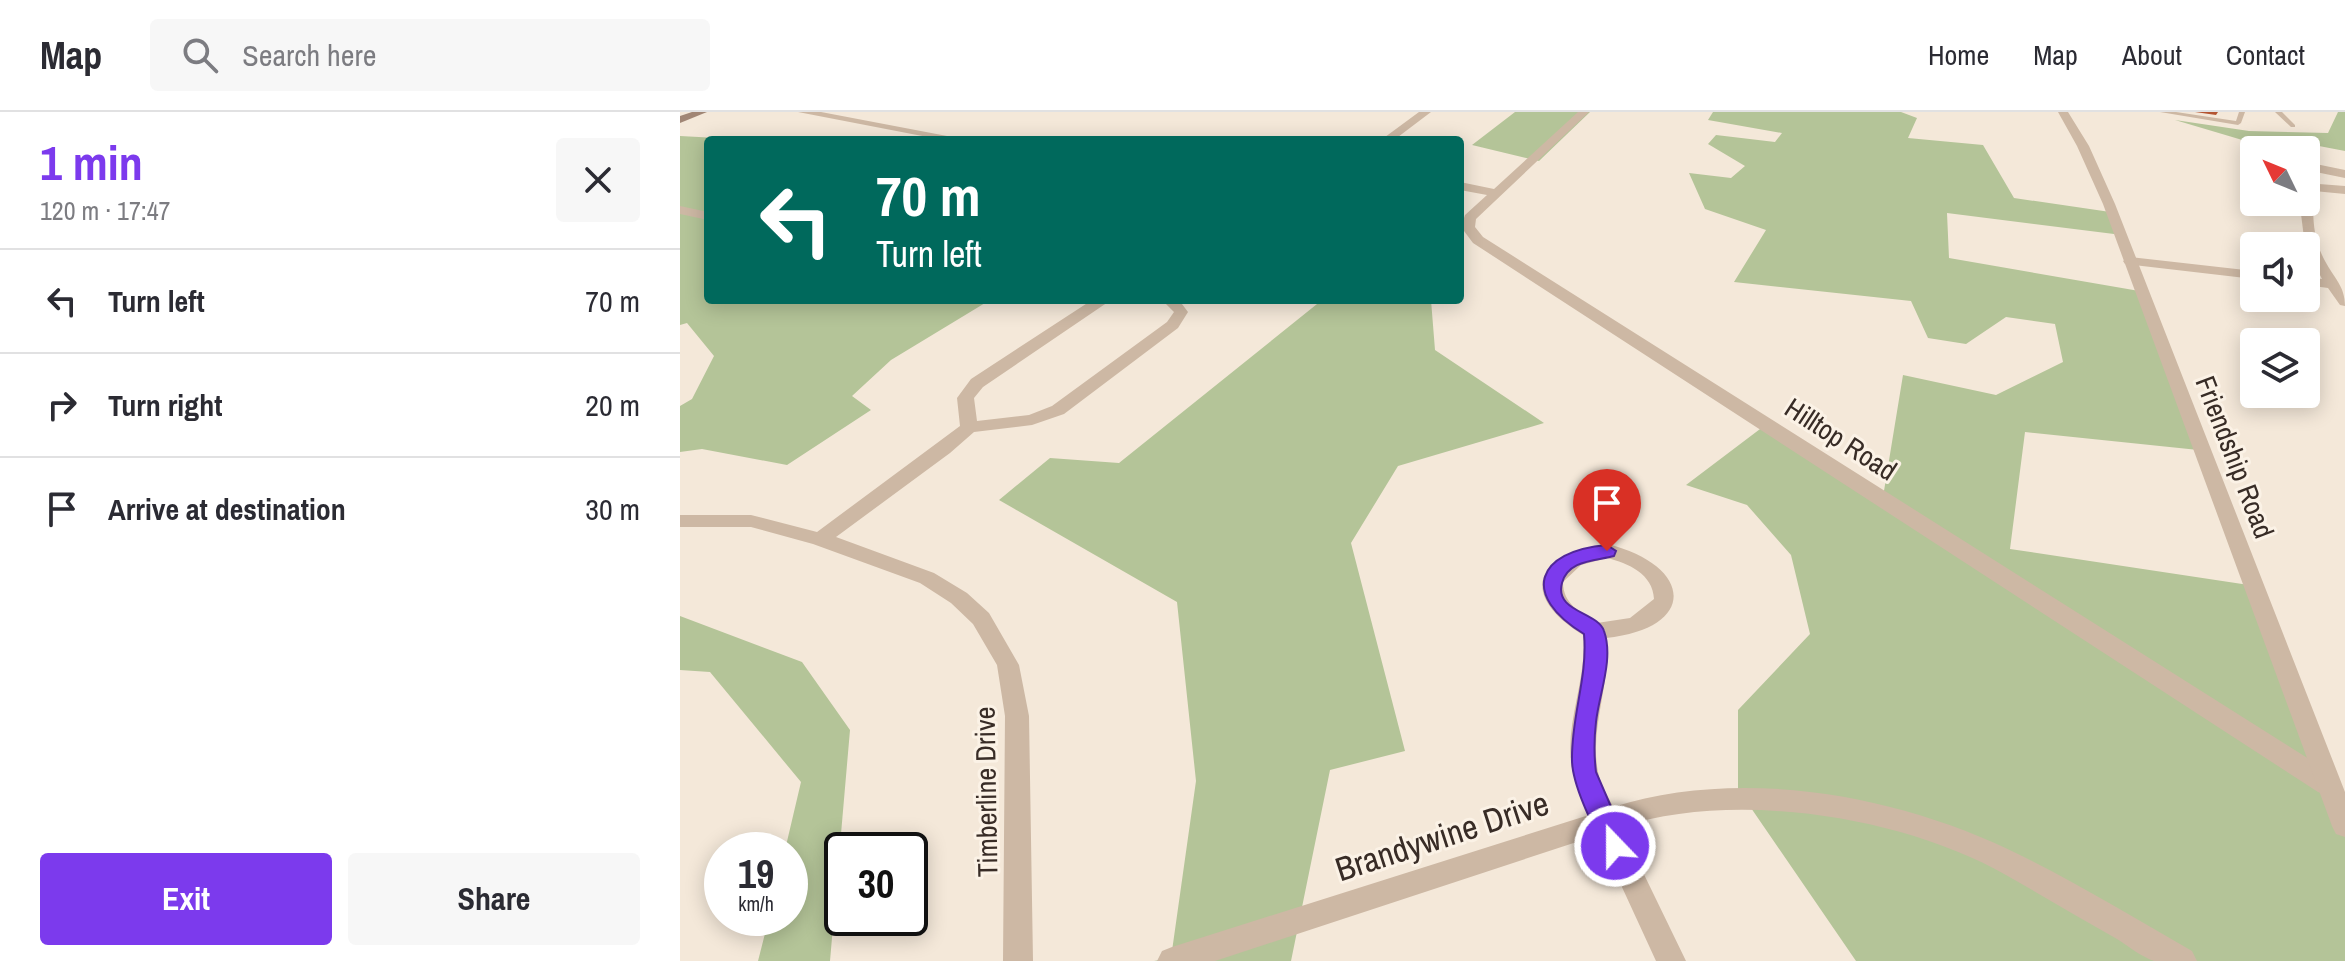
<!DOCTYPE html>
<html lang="en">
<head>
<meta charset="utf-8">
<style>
  :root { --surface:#fff; --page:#f7f7f7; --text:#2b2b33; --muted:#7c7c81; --line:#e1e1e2; --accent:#7c3aed }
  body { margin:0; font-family:"Archivo Narrow",sans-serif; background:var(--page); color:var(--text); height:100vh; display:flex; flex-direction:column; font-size:30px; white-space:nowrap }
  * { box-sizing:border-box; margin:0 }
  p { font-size:26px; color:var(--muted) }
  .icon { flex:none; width:44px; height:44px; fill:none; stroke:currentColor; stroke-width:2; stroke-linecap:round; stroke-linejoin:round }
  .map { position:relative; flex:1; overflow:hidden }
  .panel { display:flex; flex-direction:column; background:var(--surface); width:680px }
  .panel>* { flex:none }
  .top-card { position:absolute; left:24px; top:24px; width:760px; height:168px; border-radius:8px; box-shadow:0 4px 20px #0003; background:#00695c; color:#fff; overflow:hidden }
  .needle { width:52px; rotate:313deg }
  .buttons { position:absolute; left:1560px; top:24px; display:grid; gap:16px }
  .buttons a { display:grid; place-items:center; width:80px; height:80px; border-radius:8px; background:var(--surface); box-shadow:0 4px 20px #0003; font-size:40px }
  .speed { position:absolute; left:24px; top:720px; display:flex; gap:16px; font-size:40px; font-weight:700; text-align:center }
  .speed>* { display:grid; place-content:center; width:104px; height:104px; border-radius:50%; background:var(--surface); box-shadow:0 4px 20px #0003; line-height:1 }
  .speed small { font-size:20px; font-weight:400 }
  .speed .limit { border:4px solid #111; border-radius:12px; background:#fff; color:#111 }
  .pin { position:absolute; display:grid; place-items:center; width:68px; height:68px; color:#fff; margin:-82px -34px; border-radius:50% 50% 50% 0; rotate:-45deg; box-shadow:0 0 8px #0007 }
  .pin .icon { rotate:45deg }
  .me { position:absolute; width:88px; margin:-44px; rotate:338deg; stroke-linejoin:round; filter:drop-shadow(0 0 6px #0008) }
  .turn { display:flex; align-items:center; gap:28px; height:168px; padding:0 40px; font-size:36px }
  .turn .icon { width:104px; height:104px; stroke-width:2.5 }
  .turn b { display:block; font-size:56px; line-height:68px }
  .round { display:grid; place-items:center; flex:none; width:84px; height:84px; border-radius:8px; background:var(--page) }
  .summary { display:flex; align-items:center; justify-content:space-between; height:136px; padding:0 40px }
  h1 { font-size:48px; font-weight:700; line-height:60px; color:var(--accent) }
  .action { display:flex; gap:16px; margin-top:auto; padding:16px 40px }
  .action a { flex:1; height:92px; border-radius:8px; background:var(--accent); color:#fff; font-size:32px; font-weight:700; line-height:92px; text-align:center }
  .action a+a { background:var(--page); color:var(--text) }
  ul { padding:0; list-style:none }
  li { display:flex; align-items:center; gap:24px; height:104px; padding:0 40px; border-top:2px solid var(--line) }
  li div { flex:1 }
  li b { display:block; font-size:30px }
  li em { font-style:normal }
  header { display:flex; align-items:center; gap:48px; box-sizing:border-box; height:112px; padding:0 40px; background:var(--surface); border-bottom:2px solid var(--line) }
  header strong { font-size:38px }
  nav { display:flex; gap:44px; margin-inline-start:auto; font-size:28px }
  .search { width:560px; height:72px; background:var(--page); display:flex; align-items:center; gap:20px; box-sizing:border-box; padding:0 28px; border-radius:8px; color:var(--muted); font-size:30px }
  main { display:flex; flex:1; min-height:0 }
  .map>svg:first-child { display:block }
  .green { fill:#b4c498 }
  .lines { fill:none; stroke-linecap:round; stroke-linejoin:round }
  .service { fill:#cdb8a4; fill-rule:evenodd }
  .minor { fill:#cdb8a4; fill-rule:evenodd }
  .tertiary { fill:#cdb8a4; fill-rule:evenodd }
  .secondary { fill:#a18675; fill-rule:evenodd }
  .wall { fill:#b45532 }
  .route { fill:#7c3aed; stroke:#51269a; stroke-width:2 }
  .labels { text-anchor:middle; stroke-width:6; stroke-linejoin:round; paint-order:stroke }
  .street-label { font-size:28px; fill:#382c26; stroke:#fbf2e6 }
  .near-street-label { font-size:34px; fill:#382c26; stroke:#fbf2e6 }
</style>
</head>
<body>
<header>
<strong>Map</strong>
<div class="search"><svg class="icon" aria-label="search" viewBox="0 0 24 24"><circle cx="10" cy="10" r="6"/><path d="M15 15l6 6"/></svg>Search here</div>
<nav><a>Home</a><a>Map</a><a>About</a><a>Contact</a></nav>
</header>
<main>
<section class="panel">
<div class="summary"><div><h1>1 min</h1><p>120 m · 17:47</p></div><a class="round"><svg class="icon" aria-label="close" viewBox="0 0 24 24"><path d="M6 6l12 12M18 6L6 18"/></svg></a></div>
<ul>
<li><svg class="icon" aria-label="left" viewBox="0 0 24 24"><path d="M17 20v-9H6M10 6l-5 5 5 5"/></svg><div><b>Turn left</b></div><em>70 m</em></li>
<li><svg class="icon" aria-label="right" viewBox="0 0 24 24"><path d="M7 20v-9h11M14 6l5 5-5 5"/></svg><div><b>Turn right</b></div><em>20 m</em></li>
<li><svg class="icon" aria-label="arrive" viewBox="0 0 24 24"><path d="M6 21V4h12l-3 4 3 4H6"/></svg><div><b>Arrive at destination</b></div><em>30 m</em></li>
</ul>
<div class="action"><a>Exit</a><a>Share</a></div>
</section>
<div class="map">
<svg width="1665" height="849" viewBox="0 0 1665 849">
  <rect width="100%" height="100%" fill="#f4e8d9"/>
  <path class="green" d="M835,0h75l-51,49 -67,-16z
    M1033,0h188l16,6 -9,20 75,7 31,53 103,15 5,22 -175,-22 2,45 196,34 63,159 -183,-19 -15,117 252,38 83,209v165h-489l-118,-172v-79l72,-76 -19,-79 -44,-50 -61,-20 82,-62 115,74 20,-122 93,20 67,-33 -8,-38 -49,-7 -40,27 -38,-6 -17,-37 -177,-19 32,-52 -61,-21 -16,-36 42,5 14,-12 -37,-22 8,-9 59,7 7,-9 -74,-13z
    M1658,0h7v39l-26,-5 -70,-4 -74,-22 74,11 79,2z
    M0,24l75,4h-47v160h282l-99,60 -39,36 19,14 -84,55 -85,-16 -22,3v-46l12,-7 22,-43 -27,-33 -7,2z
    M642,188h109l4,50 109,73 -146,43 -47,77 54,208 -75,19 -39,191h-137l17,-3 25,-177 -19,-179 -178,-102 51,-42 69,5z
    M0,504l122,46 48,68 -20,231h-72l11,-43h21v-68h-5l16,-68 -91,-110 -30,-2z"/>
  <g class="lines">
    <path class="service" d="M1480,0h16l60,9 3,-9h6l-4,11 -3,2z
      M1595,0h7l13,13v2h-4z"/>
    <path class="minor" d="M118,0h23l147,28h-25z
      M739,0h12l-37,28h-13z
      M898,0h11l-113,107 -1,8 8,10 853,539 4,8 -4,8 -9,3 -9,-3 -845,-549 -12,-16 4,-12 22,-20 -27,-5v-8l34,7z
      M1626,50l39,8v8l-39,-8z
      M1626,71l39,3v8l-31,-3c-2,25 -1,48 11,70 9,17 20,25 20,45l-5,-1 -12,-17 -22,-3v-8l16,2 -17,-33 -5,-40v-4h6z
      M0,94l28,6v8l-28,-6z
      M1450,145l124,14v8l-129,-15 -2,-3z
      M412,188h19l-128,87 -9,11 3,23 52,-6 23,-9 115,-84 7,-10 -12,-12h17l9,12 -10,16 -114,86 -32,11 -58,7 -24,21 -114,84 98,36 33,20 22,20 30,52 10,51 4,245h-30l2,-245 -8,-51 -24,-41 -22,-21 -31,-20 -107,-39 -62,-17h-71v-12h71l66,17 143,-106 -3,-28 14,-19z
      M927,432c86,21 92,84 -1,94 6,44 -17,89 -8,134 2,12 10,24 15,35 130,-41 288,-12 409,49 58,29 114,63 170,95l5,10c-13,0 -31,0 -43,0 -12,-4 -26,-15 -37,-22 -37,-21 -74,-43 -111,-64 -104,-59 -271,-85 -385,-48l65,134h-30l-58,-126 -383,126h-58l5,-10 10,-4 417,-132c-5,-14 -13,-28 -16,-42 -11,-45 15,-93 10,-138 -66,-41 -47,-81 24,-91zM927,446c21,5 46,16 47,41l-24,19 -33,5c-17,-11 -34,-19 -34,-41l18,-17z"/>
    <path class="tertiary" d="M1378,0h10l21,34 26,58 230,588v45l-9,-3 -4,-8 -229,-622 -26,-58z"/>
    <path class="secondary" d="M12,0h15l-27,11v-7z"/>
  </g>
  <path class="wall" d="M1515,0h23l-2,3z"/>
  <path class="route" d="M927,433l9,6 -2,5c-19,5 -46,4 -52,27 -8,29 36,29 42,48 10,28 -5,63 -8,91 -2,17 -2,34 0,50l32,74 -4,8 -9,3 -8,-3c-12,-24 -35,-68 -35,-94 -1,-43 16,-83 12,-126 -64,-39 -48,-83 23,-89z"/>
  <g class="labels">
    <g class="street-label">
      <text transform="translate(1161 327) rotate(33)" y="10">Hilltop Road</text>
      <text transform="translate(1555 345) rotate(69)" y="10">Friendship Road</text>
      <text transform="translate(306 680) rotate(-91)" y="10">Timberline Drive</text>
    </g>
    <g class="near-street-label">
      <text transform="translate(762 724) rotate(-18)" y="12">Brandywine Drive</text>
    </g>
  </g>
</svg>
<div class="buttons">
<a><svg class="needle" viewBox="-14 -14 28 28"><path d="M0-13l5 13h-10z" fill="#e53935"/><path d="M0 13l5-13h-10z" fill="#7c7c81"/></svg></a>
<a><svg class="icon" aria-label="sound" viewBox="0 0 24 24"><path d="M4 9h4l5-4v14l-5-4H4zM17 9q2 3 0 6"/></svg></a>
<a><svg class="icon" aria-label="layers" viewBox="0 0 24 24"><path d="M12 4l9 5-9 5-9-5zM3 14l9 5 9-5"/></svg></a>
</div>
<div class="speed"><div>19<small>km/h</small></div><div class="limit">30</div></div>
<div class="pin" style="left:927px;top:439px;background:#d93025"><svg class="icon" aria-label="arrive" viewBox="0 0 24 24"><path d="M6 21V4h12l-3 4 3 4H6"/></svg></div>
<svg class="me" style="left:935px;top:734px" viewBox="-20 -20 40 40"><circle r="17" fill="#7c3aed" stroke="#fff" stroke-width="3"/><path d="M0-11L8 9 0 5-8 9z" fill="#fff"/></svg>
<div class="top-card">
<div class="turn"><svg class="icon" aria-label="left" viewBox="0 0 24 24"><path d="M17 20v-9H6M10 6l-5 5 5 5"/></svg><div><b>70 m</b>Turn left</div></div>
</div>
</div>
</main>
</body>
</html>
